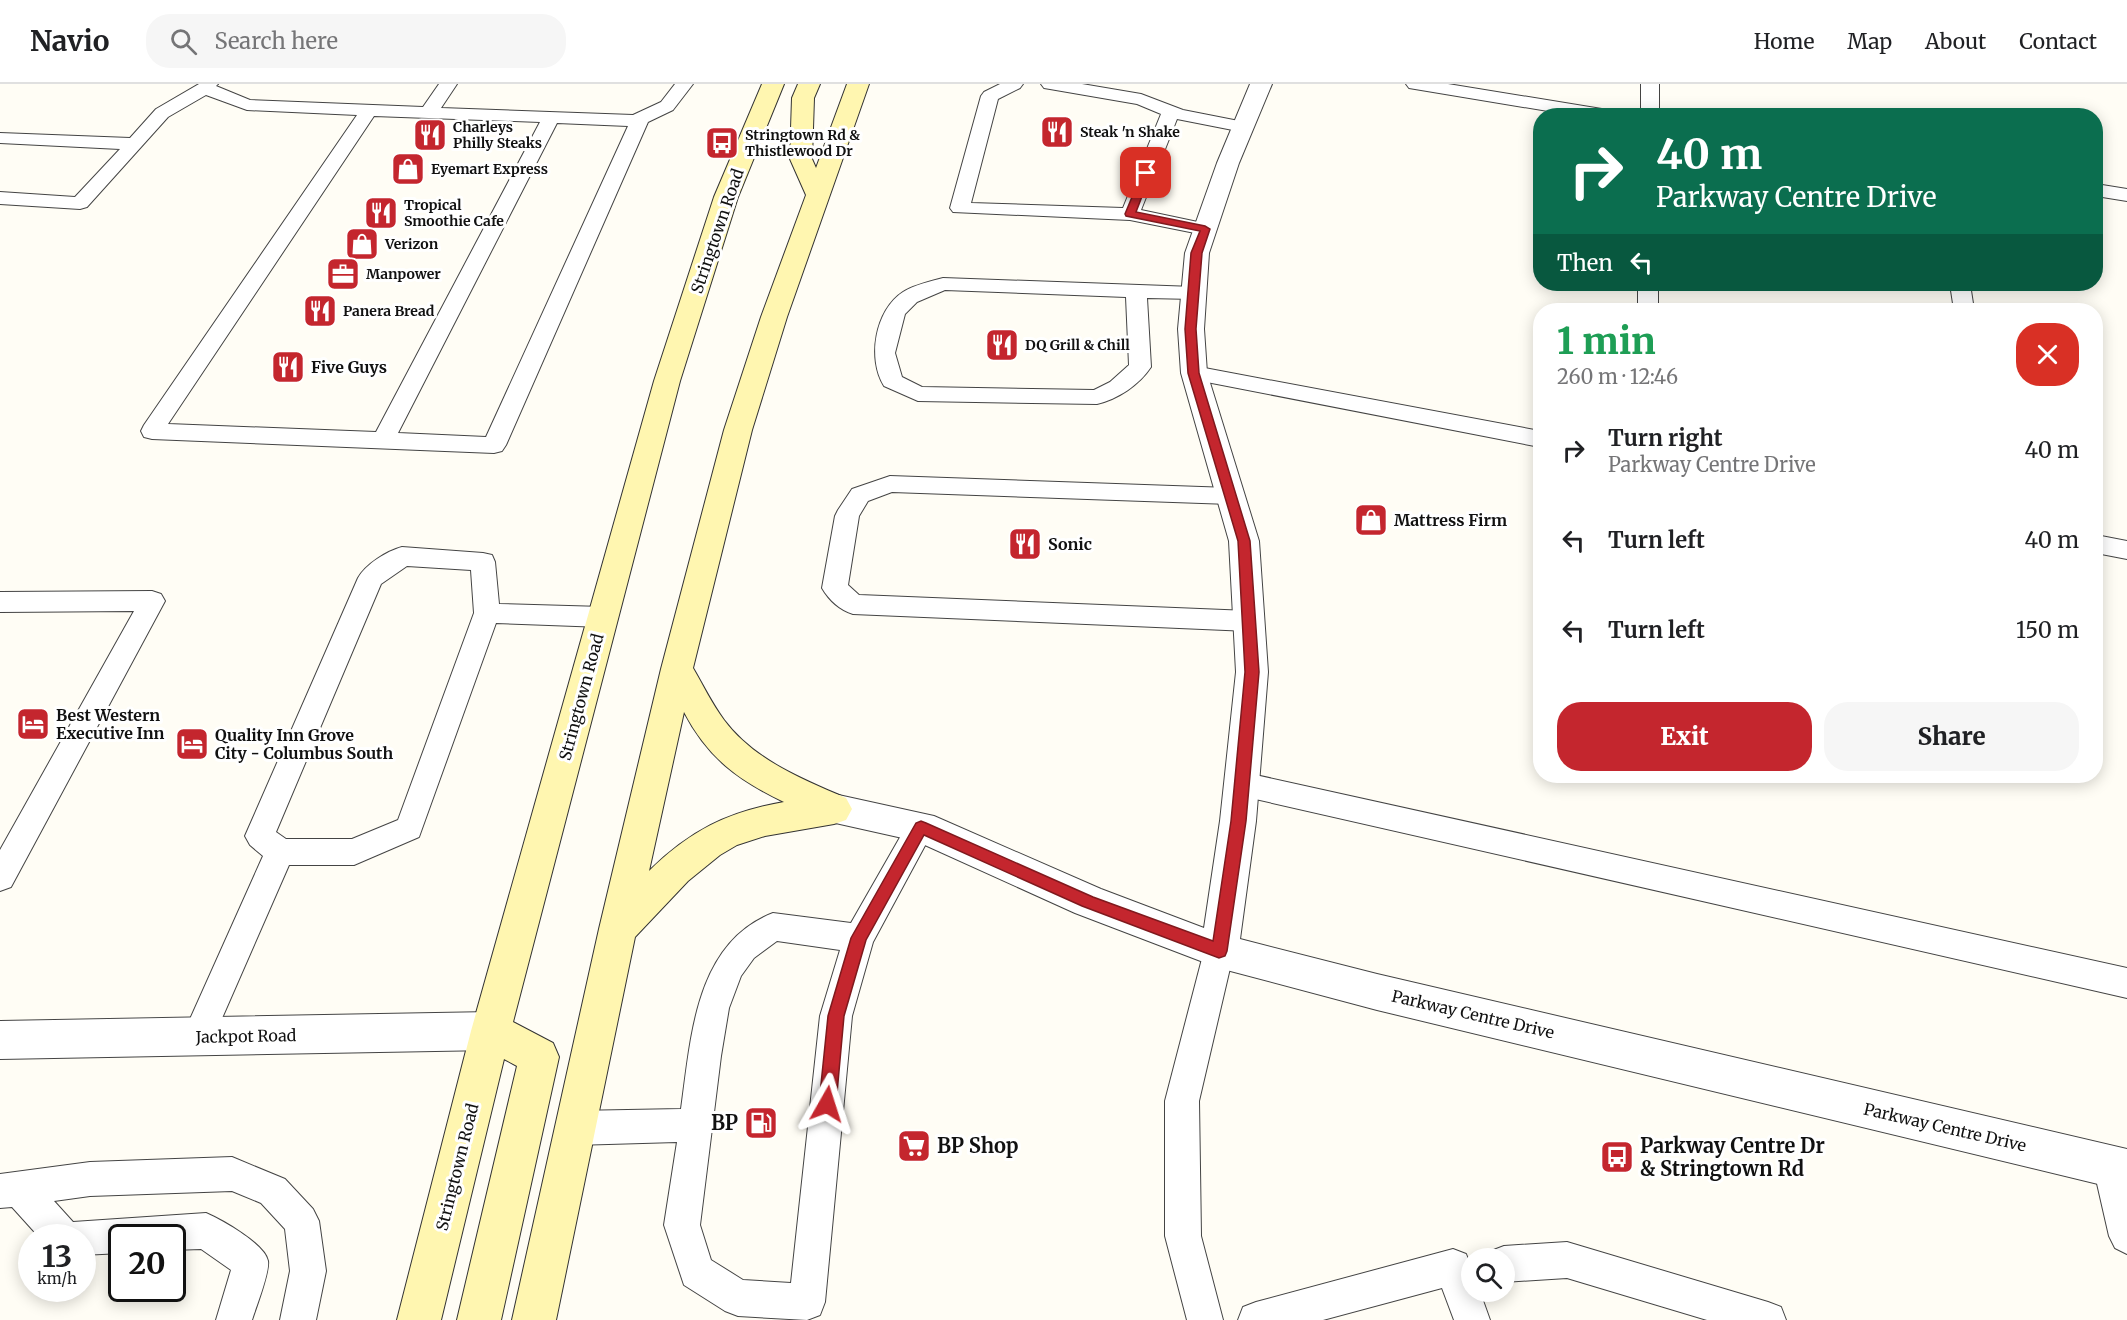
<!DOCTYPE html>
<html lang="en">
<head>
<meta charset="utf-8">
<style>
  :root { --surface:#fff; --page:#f6f6f6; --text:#202124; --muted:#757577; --line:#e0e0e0; --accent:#c4262e }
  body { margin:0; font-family:Merriweather,serif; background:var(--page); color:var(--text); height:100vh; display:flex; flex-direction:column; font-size:22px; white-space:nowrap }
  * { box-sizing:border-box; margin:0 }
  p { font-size:20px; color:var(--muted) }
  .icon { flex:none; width:33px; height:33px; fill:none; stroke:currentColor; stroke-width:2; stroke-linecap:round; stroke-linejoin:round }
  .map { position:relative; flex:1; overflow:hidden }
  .sheet { position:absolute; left:1533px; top:219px; width:570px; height:480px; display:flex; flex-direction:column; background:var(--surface); border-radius:24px; box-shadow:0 3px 15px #0003 }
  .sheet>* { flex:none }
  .guide { position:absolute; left:1533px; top:24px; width:570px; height:183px; border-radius:24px; box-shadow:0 3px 15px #0003; background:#0b6e4f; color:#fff; overflow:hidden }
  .tools { position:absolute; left:1461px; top:1164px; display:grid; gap:12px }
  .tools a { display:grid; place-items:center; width:54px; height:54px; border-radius:50%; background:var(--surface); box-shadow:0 3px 15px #0003; font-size:30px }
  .speed { position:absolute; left:18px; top:1140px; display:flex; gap:12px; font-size:30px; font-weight:700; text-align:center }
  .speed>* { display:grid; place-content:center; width:78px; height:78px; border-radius:50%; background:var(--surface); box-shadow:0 3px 15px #0003; line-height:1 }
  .speed small { font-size:15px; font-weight:400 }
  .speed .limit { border:3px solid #111; border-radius:9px; background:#fff; color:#111 }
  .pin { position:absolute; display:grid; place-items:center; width:51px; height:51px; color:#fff; margin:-26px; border-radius:12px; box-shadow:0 3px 9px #0006 }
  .me { position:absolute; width:66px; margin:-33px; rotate:6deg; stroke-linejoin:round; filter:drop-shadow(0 0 4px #0008) }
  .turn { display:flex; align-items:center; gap:21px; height:126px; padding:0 24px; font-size:27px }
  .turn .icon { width:78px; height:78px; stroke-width:2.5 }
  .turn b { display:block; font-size:42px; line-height:51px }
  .then { display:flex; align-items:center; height:57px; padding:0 24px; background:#0003; gap:12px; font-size:22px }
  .round { display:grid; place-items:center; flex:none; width:63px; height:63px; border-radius:24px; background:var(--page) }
  .headline { display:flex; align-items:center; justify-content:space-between; height:102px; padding:0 24px }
  h1 { font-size:36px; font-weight:800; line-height:45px; color:#1e9e55 }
  .action { display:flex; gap:12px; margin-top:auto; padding:12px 24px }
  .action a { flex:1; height:69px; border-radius:24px; background:var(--accent); color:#fff; font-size:24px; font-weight:800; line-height:69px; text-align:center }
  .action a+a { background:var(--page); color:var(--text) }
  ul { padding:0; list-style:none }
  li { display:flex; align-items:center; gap:18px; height:90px; padding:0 24px }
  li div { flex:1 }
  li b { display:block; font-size:22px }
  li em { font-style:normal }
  header { display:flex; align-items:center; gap:36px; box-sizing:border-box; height:84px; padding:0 30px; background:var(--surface); border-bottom:2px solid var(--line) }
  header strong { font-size:28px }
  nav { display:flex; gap:33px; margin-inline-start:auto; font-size:21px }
  .search { width:420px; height:54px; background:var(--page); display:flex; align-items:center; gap:15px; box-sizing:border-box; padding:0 21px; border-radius:24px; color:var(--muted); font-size:22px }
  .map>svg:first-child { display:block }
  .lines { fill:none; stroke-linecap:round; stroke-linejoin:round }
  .service-casing { stroke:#444; stroke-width:2 }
  .minor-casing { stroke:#444; stroke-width:2 }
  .secondary-casing { stroke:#333; stroke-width:2 }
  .service { fill:#fff; fill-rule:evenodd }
  .minor { fill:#fff; fill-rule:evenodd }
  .secondary { fill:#fff6b0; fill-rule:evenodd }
  .route { fill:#c4262e; stroke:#7f191e; stroke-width:1.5 }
  .labels { text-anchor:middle; stroke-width:6; stroke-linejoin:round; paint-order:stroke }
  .far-poi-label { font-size:14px; font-weight:bold; fill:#111; stroke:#fff; text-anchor:start }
  .street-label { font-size:16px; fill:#111; stroke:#fff }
  .poi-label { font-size:16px; font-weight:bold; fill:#111; stroke:#fff; text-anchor:start }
  .near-poi-label { font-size:20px; font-weight:bold; fill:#111; stroke:#fff; text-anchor:start }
</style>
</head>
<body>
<header>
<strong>Navio</strong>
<div class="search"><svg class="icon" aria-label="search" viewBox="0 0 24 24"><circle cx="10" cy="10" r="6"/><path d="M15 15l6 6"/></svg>Search here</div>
<nav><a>Home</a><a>Map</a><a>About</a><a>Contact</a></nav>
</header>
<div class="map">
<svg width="2127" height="1236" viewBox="0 0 2127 1236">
  <rect width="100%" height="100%" fill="#fffdf5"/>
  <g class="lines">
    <defs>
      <path id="service" d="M199,0h19l-2,2 34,14 173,7 16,-23h18l-16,24 192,7 28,-13 14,-18h18l-20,26 -25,12 -142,323 -4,6 -8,2 -342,-14 -8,-2 -3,-6 3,-6 213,-310 -110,-5 -41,-15 -38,22 -81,90 -7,2 -80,-5v-12l75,5 45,-48 -120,-6v-10l130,5 26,-29zM374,32l166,6 -164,310 -208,-8zM557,39l71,3 -142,311 -88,-4z
        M1000,0h23l-3,4 -22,11 -27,104 152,5 38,-94 -24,-10 -87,-15 -6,-1 -3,-4h41l59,10 42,16 66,13 3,4 -3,4 -6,1 -66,-13 -36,91 71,15 3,4 -3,4 -7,2 -75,-15 -177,-8 -3,-4 31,-112 3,-4z
        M1406,0h42l166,27 9,5h-45l-163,-27 -6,-1z
        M1641,0h18v32h-18z
        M2096,100l31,5v12l-31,-5z
        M943,194l251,9 7,1 3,5 -3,5 -7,1 -47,-1 4,69c-12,18 -33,32 -54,37l-179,-3 -34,-15c-17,-27 -9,-76 19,-94 11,-7 28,-11 40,-14zM945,206l181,7 3,68 -19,17 -16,8 -172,-3 -20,-10 -7,-24 10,-39 12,-12z
        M1638,200h20v26h-20z
        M1950,200h20l4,26h-20z
        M1194,282l346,65v16l-354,-69 -3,-5 3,-5z
        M890,392l340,12 8,2 4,6 -4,6 -8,2 -338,-12 -24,9 -9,15 -11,69 11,10 390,16 9,3 4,7 -4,7 -9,3 -396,-17c-13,-4 -24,-14 -31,-26l13,-72 3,-6 14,-21z
        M2096,451l31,6v18l-31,-6z
        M402,463l81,6 9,2 3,7 4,42 104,3 9,3 4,7 -4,7 -9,3 -107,-4 -77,214 -65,28h-65l-80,183 -11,5 -11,-5 -5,-11 81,-181 -13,-11 -5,-9 113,-258c8,-14 29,-27 44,-31zM407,482l64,4 3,43 -76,207 -46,19h-66l-10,-7 105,-248z
        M152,507l9,3 4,7 -154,286 -11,4v-41l134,-239 -134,1v-20z
        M1242,688l885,196v30l-885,-202 -10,-4 -4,-8 4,-8z
        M921,730l10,4 4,9 -62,115 -21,74 -27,286 -5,13 -13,5 -69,-4 -13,-5 -41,-26 -20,-60 13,-83 -103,3 -12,-5 -5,-12 5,-12 12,-5 107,-2c10,-71 14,-166 92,-196l78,10 60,-105zM777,857l63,9 -20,66 -29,267 -48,-3 -32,-20 -11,-35 21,-169 8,-48 12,-32 13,-18z
        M1219,853l11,4 4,10 -35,150 2,135 22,84h-36l-22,-84v-135l39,-150 4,-10z
        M2110,1065l12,5 5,12v88l-12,-6 -6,-12 -16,-70 5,-12z
        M232,1073l53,22 28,30 6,12 7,50 -10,49h-36l10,-49 -5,-42 -24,-26 -29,-12 -142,5 -36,5 19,21 133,-9c16,7 59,31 62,48 2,11 -12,46 -16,59h-36l15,-50 -30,-21 -29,1v-12h-50v15l-40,2v-17h-42l-28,-31 -12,1v-34l90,-12z
        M1567,1158l201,60 13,5 5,13h-79l-140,-42 -63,4v-24h-16l3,-7 13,-5z
        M1453,1165l13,5 6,15v23h8l10,28h-36l-12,-32 -119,32h-85l5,-13 13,-5z"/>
      <path id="minor" d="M1250,0h22l-33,79 -30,90 -5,76 3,44 52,168 9,131 -12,149 -16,118 137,35 750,175v42l-750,-181 -158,-42 -144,-55 -159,-72 -94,-21 -6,-11 6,-11 12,-4 100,22 167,73 103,39 16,-107 16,-149 -7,-131 -48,-168 -3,-44 7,-76 32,-90z
        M491,928l14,6 6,13 -6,13 -14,6 -491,9v-38z"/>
      <path id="secondary" d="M762,0h22l-46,113 -58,184 -167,641 40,21 6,14 -58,263h-44l60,-254 -13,-7 -63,261h-44l74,-289 183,-650 60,-184z
        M798,0h22l-6,14 -2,61 4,9 31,-84h22l-82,233 -35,113 -59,238c10,17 19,36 31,52 30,40 78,59 122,78l6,11 -6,11 -12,4 -69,12 -28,9 -17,10 -32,26 -53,56 -79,383h-44l87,-391 62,-260 63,-239 37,-113 45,-122 -16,-36 2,-61zM684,628c24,46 54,68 100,90 -57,10 -94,29 -135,69z"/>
    </defs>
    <use href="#service" class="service-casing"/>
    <use href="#minor" class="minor-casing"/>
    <use href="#secondary" class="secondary-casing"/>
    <use href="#service" class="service"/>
    <use href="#minor" class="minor"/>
    <use href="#secondary" class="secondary"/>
  </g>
  <path class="route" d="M1146,86l5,3 -15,39 69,14 5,3 -8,24 -6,76 3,44 51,168 9,131 -13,149 -19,130 -2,5 -6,2 -137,-52 -158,-71 -58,105 -22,76 -8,88 -3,6 -6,2 -6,-2 -2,-6 9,-88 23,-78 65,-115 5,-2 5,2 167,74 120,44 18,-120 14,-149 -7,-131 -50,-168 -3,-44 6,-76 9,-22 -74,-15 -1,-2 17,-41z"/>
  <defs>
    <symbol id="restaurant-square" viewBox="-11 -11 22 22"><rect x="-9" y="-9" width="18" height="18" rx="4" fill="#c4262e" stroke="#fff"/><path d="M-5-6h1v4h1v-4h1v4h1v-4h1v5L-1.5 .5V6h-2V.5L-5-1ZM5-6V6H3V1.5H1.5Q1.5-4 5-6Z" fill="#fff"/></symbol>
    <symbol id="bus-square" viewBox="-11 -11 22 22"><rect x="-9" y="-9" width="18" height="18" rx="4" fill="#c4262e" stroke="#fff"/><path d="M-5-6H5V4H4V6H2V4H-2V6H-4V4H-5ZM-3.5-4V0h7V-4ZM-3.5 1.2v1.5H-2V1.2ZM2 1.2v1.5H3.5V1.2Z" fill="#fff"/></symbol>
    <symbol id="shop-square" viewBox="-11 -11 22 22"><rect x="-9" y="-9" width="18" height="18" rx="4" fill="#c4262e" stroke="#fff"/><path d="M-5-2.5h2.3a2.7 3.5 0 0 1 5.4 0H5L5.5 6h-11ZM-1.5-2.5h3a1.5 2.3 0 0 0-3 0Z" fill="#fff"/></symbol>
    <symbol id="office-square" viewBox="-11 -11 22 22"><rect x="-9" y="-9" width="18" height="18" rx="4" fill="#c4262e" stroke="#fff"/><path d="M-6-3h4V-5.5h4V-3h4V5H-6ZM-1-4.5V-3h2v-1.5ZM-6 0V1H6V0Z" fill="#fff"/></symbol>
    <symbol id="hotel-square" viewBox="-11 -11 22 22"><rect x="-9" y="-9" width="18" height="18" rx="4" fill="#c4262e" stroke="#fff"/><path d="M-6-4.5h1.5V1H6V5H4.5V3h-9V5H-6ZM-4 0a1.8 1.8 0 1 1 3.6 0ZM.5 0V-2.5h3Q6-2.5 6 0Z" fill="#fff"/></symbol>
    <symbol id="fuel-square" viewBox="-11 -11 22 22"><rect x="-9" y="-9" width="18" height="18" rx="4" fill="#c4262e" stroke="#fff"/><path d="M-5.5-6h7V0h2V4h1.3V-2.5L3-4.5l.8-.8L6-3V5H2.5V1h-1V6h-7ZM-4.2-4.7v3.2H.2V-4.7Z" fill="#fff"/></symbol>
    <symbol id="supermarket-square" viewBox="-11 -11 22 22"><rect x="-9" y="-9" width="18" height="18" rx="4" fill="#c4262e" stroke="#fff"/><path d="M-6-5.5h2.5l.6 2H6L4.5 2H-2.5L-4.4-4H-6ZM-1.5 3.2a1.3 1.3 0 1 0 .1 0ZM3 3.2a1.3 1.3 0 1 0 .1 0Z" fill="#fff"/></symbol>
  </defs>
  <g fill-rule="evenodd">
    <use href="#restaurant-square" x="1038" y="29" width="38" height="38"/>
    <use href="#restaurant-square" x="411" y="32" width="38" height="38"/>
    <use href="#bus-square" x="703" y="40" width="38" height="38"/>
    <use href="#shop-square" x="389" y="66" width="38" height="38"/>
    <use href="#restaurant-square" x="362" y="110" width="38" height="38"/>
    <use href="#shop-square" x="343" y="141" width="38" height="38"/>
    <use href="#office-square" x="324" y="171" width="38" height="38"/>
    <use href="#restaurant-square" x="301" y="208" width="38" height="38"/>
    <use href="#restaurant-square" x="983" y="242" width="38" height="38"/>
    <use href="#restaurant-square" x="269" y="264" width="38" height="38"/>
    <use href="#shop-square" x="1352" y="417" width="38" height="38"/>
    <use href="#restaurant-square" x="1006" y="441" width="38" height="38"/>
    <use href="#hotel-square" x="14" y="621" width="38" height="38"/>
    <use href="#hotel-square" x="173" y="641" width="38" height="38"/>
    <use href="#fuel-square" x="742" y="1020" width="38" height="38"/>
    <use href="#supermarket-square" x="895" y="1043" width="38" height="38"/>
    <use href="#bus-square" x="1598" y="1054" width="38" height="38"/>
  </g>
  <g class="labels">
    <g class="far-poi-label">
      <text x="453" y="48">Charleys<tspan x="453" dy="16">Philly Steaks</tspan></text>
      <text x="1080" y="53">Steak 'n Shake</text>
      <text x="745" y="56">Stringtown Rd &amp;<tspan x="745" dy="16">Thistlewood Dr</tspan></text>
      <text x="431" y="90">Eyemart Express</text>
      <text x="404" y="126">Tropical<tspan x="404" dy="16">Smoothie Cafe</tspan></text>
      <text x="385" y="165">Verizon</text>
      <text x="366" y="195">Manpower</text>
      <text x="343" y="232">Panera Bread</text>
      <text x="1025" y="266">DQ Grill &amp; Chill</text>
    </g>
    <g class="street-label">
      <text transform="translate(717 147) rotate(-71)" y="6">Stringtown Road</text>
      <text transform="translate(581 613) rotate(-75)" y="6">Stringtown Road</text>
      <text transform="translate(1473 930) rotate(13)" y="6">Parkway Centre Drive</text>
      <text transform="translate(246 952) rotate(-1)" y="6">Jackpot Road</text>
      <text transform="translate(1945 1043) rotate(13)" y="6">Parkway Centre Drive</text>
      <text transform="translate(457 1083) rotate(-76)" y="6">Stringtown Road</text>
    </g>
    <g class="poi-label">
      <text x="311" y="289">Five Guys</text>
      <text x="1394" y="442">Mattress Firm</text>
      <text x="1048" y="466">Sonic</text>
      <text x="56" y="637">Best Western<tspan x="56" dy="18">Executive Inn</tspan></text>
      <text x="215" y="657">Quality Inn Grove<tspan x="215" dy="18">City - Columbus South</tspan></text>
    </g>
    <g class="near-poi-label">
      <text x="738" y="1046" text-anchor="end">BP</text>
      <text x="937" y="1069">BP Shop</text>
      <text x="1640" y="1069">Parkway Centre Dr<tspan x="1640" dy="23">&amp; Stringtown Rd</tspan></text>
    </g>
  </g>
</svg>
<div class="tools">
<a><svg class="icon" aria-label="search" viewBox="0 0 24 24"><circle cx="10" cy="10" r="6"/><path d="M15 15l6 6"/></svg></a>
</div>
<div class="speed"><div>13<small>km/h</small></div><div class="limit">20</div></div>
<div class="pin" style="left:1146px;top:89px;background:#d93025"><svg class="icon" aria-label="arrive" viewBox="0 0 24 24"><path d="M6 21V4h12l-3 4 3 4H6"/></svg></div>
<svg class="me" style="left:827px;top:1020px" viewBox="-20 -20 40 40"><path d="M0-17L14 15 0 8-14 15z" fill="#c4262e" stroke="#fff" stroke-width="4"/></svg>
<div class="guide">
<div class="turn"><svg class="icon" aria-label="right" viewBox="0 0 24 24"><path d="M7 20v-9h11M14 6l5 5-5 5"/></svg><div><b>40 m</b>Parkway Centre Drive</div></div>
<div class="then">Then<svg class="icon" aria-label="left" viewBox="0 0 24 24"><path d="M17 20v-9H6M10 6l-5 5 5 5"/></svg></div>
</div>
<section class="sheet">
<div class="headline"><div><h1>1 min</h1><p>260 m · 12:46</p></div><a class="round" style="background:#d93025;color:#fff"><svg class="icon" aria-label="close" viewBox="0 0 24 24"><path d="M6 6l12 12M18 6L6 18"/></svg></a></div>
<ul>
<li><svg class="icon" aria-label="right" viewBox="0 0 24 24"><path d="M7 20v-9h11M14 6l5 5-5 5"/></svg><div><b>Turn right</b><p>Parkway Centre Drive</p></div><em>40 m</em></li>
<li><svg class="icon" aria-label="left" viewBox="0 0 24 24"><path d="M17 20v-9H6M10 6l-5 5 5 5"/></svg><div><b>Turn left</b></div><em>40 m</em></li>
<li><svg class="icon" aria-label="left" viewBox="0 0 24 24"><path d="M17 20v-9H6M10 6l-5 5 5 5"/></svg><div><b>Turn left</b></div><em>150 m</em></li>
</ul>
<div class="action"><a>Exit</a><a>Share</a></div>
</section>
</div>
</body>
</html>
